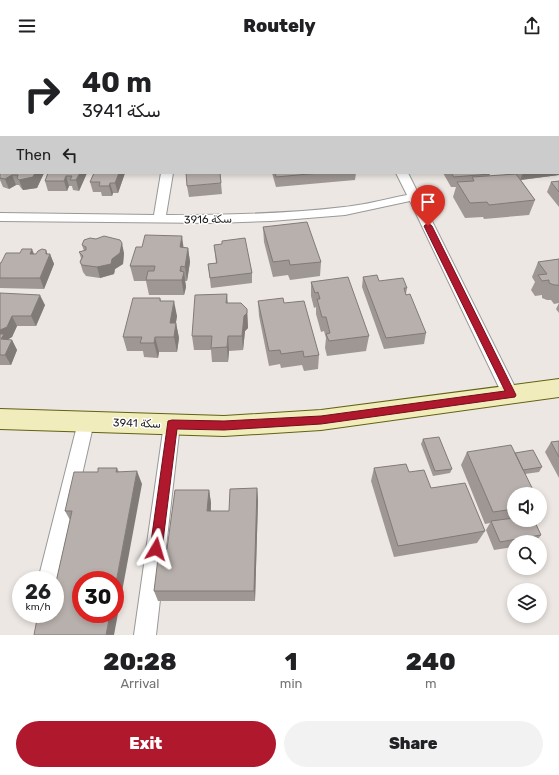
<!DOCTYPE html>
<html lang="en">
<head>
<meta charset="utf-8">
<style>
  :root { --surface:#fff; --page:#f2f2f2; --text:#202124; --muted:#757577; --accent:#af182d }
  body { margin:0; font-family:Rubik,"Noto Naskh Arabic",sans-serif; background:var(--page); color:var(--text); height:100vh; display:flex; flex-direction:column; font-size:15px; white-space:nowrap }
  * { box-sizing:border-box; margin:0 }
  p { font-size:13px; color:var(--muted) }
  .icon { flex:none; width:22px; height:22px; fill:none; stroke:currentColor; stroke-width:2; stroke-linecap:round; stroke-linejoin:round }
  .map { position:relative; height:583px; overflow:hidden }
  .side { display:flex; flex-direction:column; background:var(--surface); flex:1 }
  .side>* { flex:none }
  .guide { position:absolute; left:0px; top:0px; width:559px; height:122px; box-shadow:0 2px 6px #0003; background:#fff; color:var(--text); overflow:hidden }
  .fabs { position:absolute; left:507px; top:435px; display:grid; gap:8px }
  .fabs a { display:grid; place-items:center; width:40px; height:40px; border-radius:50%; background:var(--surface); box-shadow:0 2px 6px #0003; font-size:20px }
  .speed { position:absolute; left:12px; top:519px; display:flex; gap:8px; font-size:20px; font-weight:700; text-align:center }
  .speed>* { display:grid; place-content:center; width:52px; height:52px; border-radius:50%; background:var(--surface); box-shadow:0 2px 6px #0003; line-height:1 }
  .speed small { font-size:10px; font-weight:400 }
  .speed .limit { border:6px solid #d22; background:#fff; color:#111 }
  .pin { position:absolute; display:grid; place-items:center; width:34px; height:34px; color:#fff; margin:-41px -17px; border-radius:50% 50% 50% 0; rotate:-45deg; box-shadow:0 0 4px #0007 }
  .pin .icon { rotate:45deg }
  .me { position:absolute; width:44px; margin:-22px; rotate:7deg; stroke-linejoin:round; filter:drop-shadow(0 0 3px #0008) }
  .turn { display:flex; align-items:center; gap:14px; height:84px; padding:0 16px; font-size:18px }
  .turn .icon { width:52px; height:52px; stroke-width:2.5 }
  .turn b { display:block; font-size:28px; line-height:34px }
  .then { display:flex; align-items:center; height:38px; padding:0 16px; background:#0003; gap:8px; font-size:15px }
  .eta { display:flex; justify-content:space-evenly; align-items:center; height:68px; text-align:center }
  .eta b { font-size:24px; font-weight:800; line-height:28px }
  .button { display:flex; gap:8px; margin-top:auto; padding:8px 16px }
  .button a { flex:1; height:46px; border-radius:24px; background:var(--accent); color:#fff; font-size:16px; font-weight:800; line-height:46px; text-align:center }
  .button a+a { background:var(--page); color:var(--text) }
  header { display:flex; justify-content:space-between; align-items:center; height:52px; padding:0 16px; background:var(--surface); font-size:18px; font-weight:800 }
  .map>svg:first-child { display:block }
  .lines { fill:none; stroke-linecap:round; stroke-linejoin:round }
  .street-casing { stroke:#999; stroke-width:2 }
  .secondary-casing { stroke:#636112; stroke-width:2 }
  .street { fill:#fff; fill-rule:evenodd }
  .secondary { fill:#f0ecbc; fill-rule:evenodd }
  .wall { fill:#9e9794 }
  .shaded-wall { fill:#817b78 }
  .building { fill:#b8b0ac; stroke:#817b78 }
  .route { fill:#af182d; stroke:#72101d }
  .labels { text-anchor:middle; stroke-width:3; stroke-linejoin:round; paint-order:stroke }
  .street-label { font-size:11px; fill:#1c1c1c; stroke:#fff }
</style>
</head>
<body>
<header><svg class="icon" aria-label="menu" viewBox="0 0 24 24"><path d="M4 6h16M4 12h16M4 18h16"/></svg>Routely<svg class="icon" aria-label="share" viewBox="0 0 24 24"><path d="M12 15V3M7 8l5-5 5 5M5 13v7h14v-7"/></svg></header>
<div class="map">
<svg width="559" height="583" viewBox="0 0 559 583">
  <rect width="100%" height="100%" fill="#ece7e2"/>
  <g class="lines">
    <defs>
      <path id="street" d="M19,0h9l-9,1z
        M173,0h8v1h-8z
        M338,0h9v1h-9z
        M514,0h9v1h-9z
        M0,41h1l-1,7z
        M558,44h1v8h-1z
        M0,59h1v6h-1z
        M161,121h12l-7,42c59,0 119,-1 178,-8 21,-2 42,-8 63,-12l-11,-22h12l111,222 -2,5 -6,2 -6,-2 -95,-199 -65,14 -74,6 -55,2 -216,-2v-8l154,2z
        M86,363l6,2 2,5 -36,158 -3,7v-7h-17l40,-158 2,-5z
        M172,365l6,2 2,5 -24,211h-22l30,-211 2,-5z"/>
      <path id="secondary" d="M559,327v18l-238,33 -97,6 -224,-7v-20l224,7 97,-6z"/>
    </defs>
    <use href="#street" class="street-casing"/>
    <use href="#secondary" class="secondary-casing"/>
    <use href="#street" class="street"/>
    <use href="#secondary" class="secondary"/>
  </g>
  <path class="wall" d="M264,0h16v1h-16z
    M550,0h9v18l-1,-1v-16h-7z
    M0,67h1v32h-1z
    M559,96v27l-38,5 14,20 -6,15 -45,4 -1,-2 -18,1 -12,-21 3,-10h-5l-8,-14h46l1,1 -1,2 27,-2 -1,-1h43z
    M1,121h43l-7,15 -14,2 -2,-2 -2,-3h-3l-7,4 -6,-2 -3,-7v-5z
    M48,121h39l-8,18 -6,-1 -1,-4h-3l-2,5h-19l-3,-10z
    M94,121h31l-7,20h-5l-1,3h-10l-1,-4h-8l-3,-10z
    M272,121h84l-1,7 -79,7z
    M559,129v26l-12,-15 4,-10z
    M221,131l1,11 -33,3 -2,-11z
    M263,175l58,35 -1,14 -30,4 -2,-5 -15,2 -9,-35z
    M82,193l42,8 -1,11 -8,5 -1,5 -14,4 -14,-2 -3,-4 -3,-10 1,-4 -2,-6 5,-1z
    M214,193l38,28v10l-41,5 -3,-24 8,-1z
    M184,195l4,1 2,14 -3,19h-2l1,6 -2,8h-35l-3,-14h-12l-4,-15z
    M34,202h16l4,10 -10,25 -44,-1v-25z
    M559,207v54l-3,-4 3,-6 -5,1 -3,-4h-4l-5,-2v-3l-7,1 -4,-6 4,-8 -3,-5 6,-15z
    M363,225l44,11 -1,6 20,39 -2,11 -40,5 -22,-62z
    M311,230l58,54 -3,15 -39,5 -2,-8 1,-10 -2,-7 -3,1 -5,-18v-7l-2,1 -3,-12z
    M0,241l45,12 -9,21h-19l-5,11 -5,3h5l5,10 -6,15h-11z
    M227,242l1,9 19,6 1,19 -3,3 -2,19 -14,1 -1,11h-16l-1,-12h-17l-2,-14z
    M160,246l1,3 16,15 -1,7 3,15 -2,14h-18l-1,6 -14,-1 -1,-6h-16l-4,-14z
    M258,249l26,2 35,52 -1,14 -14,2 -2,-6 -21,3 -1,-4 -11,2 -10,-50z
    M423,387l29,30 -2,4 -17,3 -12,-32z
    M559,389v37l-14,-26 6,-10z
    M467,400l48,1 27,14 -3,5 -14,2 -11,20v26l27,15 -5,7h-22v5l-20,3 -8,-20 4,-7 -5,1 -24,-59z
    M117,416l2,4 23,12 -86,98 14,-62 -5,-9 33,-39z
    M374,416l35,4 22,16 54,43 -8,12 -83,14 -23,-76z
    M257,436l1,13 -3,100h-97l-4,-10 13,-42 42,-59 2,13v8h18z"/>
  <path class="shaded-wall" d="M111,0h8l-5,1h-3z
    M559,113v10l-39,5 3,-7h35v-7z
    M35,121h9l-7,15 -14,2 -4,-10z
    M80,121h7l-8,18 -3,-11z
    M119,121h6l-7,20 -3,-10z
    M12,123l4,10 -7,4 -4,-10z
    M66,124l3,10 -2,5 -3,-10z
    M110,131l3,10 -1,3 -3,-10z
    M182,184l2,15 -4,-4z
    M122,191l2,10 -1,11 -8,5 -1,5 -14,4 -3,-11 15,-8z
    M188,196l2,14 -3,19 -2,-14z
    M32,197l4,10 -6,-5z
    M46,198l3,8 1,-4 4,10 -10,25 -4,-11z
    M181,214l1,11 2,-5 2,15 -2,8 -4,-24z
    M40,243l5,10 -9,21 -5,-10z
    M174,249l3,15 -4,22 -3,-15z
    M247,257l1,19 -3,3 -2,19 -1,-14 2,-20z
    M12,264l5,10 -5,11 -5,3h-7v-10z
    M176,271l3,15 -2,14 -3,-15z
    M228,284l1,15 -1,11 -1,-15z
    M155,285l4,15 -1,6 -4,-15z
    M12,288l5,10 -6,15 -6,-10z
    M137,419l5,13 -28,151h-8l4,-21h5v-26z
    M257,436l1,13 -3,100 -1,-10z
    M209,438l2,13 -1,20 -3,-12z"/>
  <path class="building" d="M55,0h29l-1,1h-28z
    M373,0h35l1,1h-35z
    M420,0h29l1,1h-29z
    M555,0h4v8h-1v-3h1l-1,-1v-3h-3z
    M0,67h1v22h-1z
    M558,94l1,2v17l-1,1z
    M1,121h34l-2,4 -14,3 -2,-2 1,-3h-6l-7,4 -5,-1v-3z
    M48,121h32l-4,7h-6l2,-4h-6l-2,5h-19z
    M94,121h25l-4,10h-5l-1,3h-10l1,-4h-10z
    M186,121h34l1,10 -34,3z
    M275,121h45l-44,4z
    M451,121h38l1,1 -36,3z
    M516,122l19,26 -46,5 -2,-3 -17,1 -13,-21 17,-1 -2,-4z
    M559,129v11l-8,-10z
    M307,170l14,40 -31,3 -1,-5 -16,2 -10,-35z
    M145,183l37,1 -2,11 8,1 -3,19 -4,-1 -1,5 4,1 -2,8h-36l2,-9h6l1,-5h-25l6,-19h6z
    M104,184l16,4 2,3 -2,10 -8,6 -1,5 -14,3 -15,-2 -2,-3 3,-6 -4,-4 7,-2v-3l-4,-2 2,-5 6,-2 6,1z
    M245,186l7,35 -42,5 -2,-14 9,-1 -3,-18 8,-1v-3z
    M22,197h10l-2,5h6l2,-3 4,-2 4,1v4h4l-10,24h-40v-15h1l5,-10h14z
    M559,207v27l-1,-1h-4l-5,-2v-3l-7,1 -4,-6 9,-1 -9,-12z
    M377,223l2,6 24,-3 4,10h-3l2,7 4,-1 16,39 -40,5 -23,-61z
    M348,225l21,59 -40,5 -3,-7 4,-1 -4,-16h-4l-5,-18h3l-2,-7 -3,1 -4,-11z
    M0,241l40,2 -9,21h-19l-5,11 -7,3z
    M227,242l-1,9h15l6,6v4l-3,3 -2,20h-14l-1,11 -16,1 1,-12h-20l3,-41z
    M133,246h27v3h14l-4,22h6l-2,14h-19l-1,6h-14l2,-6h-19z
    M283,246l1,5 20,-2 15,54 -15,2 -1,-6 -22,3 -1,-4 -11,1 -11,-50z
    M0,282h4l-3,5 11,1 -7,15h-5z
    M439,385l13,32 -17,2 -12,-32z
    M559,389v16l-8,-15z
    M511,393l24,49h-21v15l-21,3 -26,-60z
    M533,398l9,17 -19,3 -8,-17z
    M406,412l3,8 15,-2 7,18 34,-5 20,48 -87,15 -24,-78z
    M98,416h19l-1,4 21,-1 -22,117v-8h-34v34h29l-4,21h-72l4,-21h17v-32h1l16,-71h-7l9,-39h24z
    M257,436l-3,103h-100l5,-41 8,-1 8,-59h34l-2,21h22l1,-22z
    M514,466v2h20l7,15 -41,7 -9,-21z"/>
  <path class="route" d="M428,171l4,3 84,169 -1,2 -194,27 -97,6 -47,-1 -15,120 -2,4 -4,1 -4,-1 -2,-4 18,-128 4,-1 52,1 97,-5 184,-25 -81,-165z"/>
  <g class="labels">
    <g class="street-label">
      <text transform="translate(208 167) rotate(-1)" y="4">سكة 3916</text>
      <text transform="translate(137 371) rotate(2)" y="4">سكة 3941</text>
    </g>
  </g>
</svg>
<div class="fabs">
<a><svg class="icon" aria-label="sound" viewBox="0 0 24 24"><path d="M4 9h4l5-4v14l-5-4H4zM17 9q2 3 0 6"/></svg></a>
<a><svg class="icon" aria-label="search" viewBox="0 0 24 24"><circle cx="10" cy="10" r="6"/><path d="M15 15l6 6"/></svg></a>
<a><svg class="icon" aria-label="layers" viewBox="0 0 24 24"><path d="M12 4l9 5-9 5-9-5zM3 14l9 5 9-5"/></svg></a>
</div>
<div class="speed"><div>26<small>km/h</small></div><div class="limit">30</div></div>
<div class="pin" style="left:428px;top:174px;background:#d93025"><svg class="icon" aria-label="arrive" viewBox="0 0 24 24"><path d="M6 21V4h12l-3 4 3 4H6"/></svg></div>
<svg class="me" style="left:156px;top:497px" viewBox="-20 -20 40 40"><path d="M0-17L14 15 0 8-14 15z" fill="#af182d" stroke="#fff" stroke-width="4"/></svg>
<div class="guide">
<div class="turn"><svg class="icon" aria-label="right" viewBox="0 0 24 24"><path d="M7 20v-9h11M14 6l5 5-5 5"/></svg><div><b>40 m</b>سكة 3941</div></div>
<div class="then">Then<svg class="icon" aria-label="left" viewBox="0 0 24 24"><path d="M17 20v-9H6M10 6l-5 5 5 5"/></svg></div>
</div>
</div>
<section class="side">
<div class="eta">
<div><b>20:28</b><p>Arrival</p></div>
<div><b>1</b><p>min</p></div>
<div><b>240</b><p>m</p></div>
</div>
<div class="button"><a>Exit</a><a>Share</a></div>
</section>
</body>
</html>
